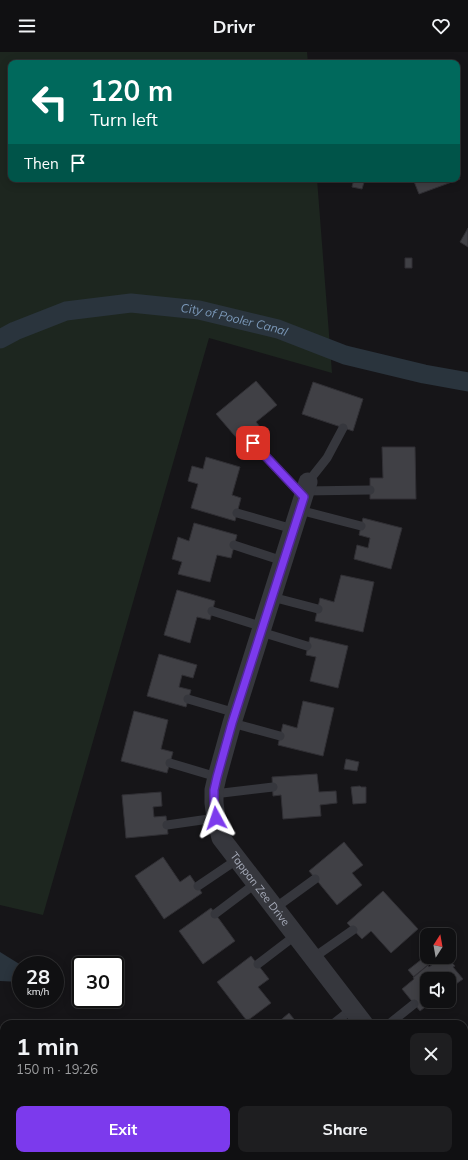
<!DOCTYPE html>
<html lang="en">
<head>
<meta charset="utf-8">
<style>
  :root { --surface:#101012; --page:#1e1e20; --text:#f1f3f6; --muted:#9c9d9f; --line:#303032; --accent:#7c3aed }
  body { margin:0; font-family:Mulish,sans-serif; background:var(--page); color:var(--text); height:100vh; display:flex; flex-direction:column; font-size:15px; white-space:nowrap }
  * { box-sizing:border-box; margin:0 }
  p { font-size:13px; color:var(--muted) }
  .icon { flex:none; width:22px; height:22px; fill:none; stroke:currentColor; stroke-width:2; stroke-linecap:round; stroke-linejoin:round }
  .map { position:relative; flex:1; overflow:hidden }
  .side { position:absolute; left:0px; top:968px; width:468px; height:140px; display:flex; flex-direction:column; background:var(--surface); border-radius:12px 12px 0 0; box-shadow:0 2px 10px #0003,0 0 0 1px var(--line) }
  .side>* { flex:none }
  .guide { position:absolute; left:8px; top:8px; width:452px; height:122px; border-radius:8px; box-shadow:0 2px 10px #0003,0 0 0 1px var(--line); background:#00695c; color:#fff; overflow:hidden }
  .needle { width:26px; rotate:11deg }
  .buttons { position:absolute; left:420px; top:876px; display:grid; gap:8px }
  .buttons a { display:grid; place-items:center; width:36px; height:36px; border-radius:8px; background:var(--surface); box-shadow:0 2px 10px #0003,0 0 0 1px var(--line); font-size:20px }
  .speed { position:absolute; left:12px; top:904px; display:flex; gap:8px; font-size:20px; font-weight:700; text-align:center }
  .speed>* { display:grid; place-content:center; width:52px; height:52px; border-radius:50%; background:var(--surface); box-shadow:0 2px 10px #0003,0 0 0 1px var(--line); line-height:1 }
  .speed small { font-size:10px; font-weight:400 }
  .speed .limit { border:2px solid #111; border-radius:6px; background:#fff; color:#111 }
  .pin { position:absolute; display:grid; place-items:center; width:34px; height:34px; color:#fff; margin:-17px; border-radius:8px; box-shadow:0 2px 6px #0006 }
  .me { position:absolute; width:44px; margin:-22px; rotate:355deg; stroke-linejoin:round; filter:drop-shadow(0 0 3px #0008) }
  .turn { display:flex; align-items:center; gap:14px; height:84px; padding:0 16px; font-size:18px }
  .turn .icon { width:52px; height:52px; stroke-width:2.5 }
  .turn b { display:block; font-size:28px; line-height:34px }
  .then { display:flex; align-items:center; height:38px; padding:0 16px; background:#0003; gap:8px; font-size:15px }
  .round { display:grid; place-items:center; flex:none; width:42px; height:42px; border-radius:8px; background:var(--page) }
  .summary { display:flex; align-items:center; justify-content:space-between; height:68px; padding:0 16px }
  h1 { font-size:24px; font-weight:700; line-height:30px }
  .cta { display:flex; gap:8px; margin-top:auto; padding:8px 16px }
  .cta a { flex:1; height:46px; border-radius:8px; background:var(--accent); color:#fff; font-size:16px; font-weight:700; line-height:46px; text-align:center }
  .cta a+a { background:var(--page); color:var(--text) }
  header { display:flex; justify-content:space-between; align-items:center; height:52px; padding:0 16px; background:var(--surface); font-size:18px; font-weight:700 }
  .map>svg:first-child { display:block }
  .green { fill:#1d261f }
  .water { fill:#2a343d }
  .lines { fill:none; stroke-linecap:round; stroke-linejoin:round }
  .canal { stroke:#2a343d; stroke-width:19 }
  .building { fill:#404045; stroke:#302f34 }
  .service { stroke:#36373d; stroke-width:9 }
  .minor { stroke:#36373d; stroke-width:19 }
  .tertiary { stroke:#36373d; stroke-width:22 }
  .route-casing { stroke:#51269a; stroke-width:10 }
  .route { stroke:#7c3aed; stroke-width:7 }
  .labels { text-anchor:middle; stroke-width:3; stroke-linejoin:round; paint-order:stroke }
  .street-label { font-size:11px; fill:#a6abb9; stroke:#111013 }
  .water-label { font-size:12px; font-style:italic; fill:#7a97b7; stroke:#111013 }
</style>
</head>
<body>
<header><svg class="icon" aria-label="menu" viewBox="0 0 24 24"><path d="M4 6h16M4 12h16M4 18h16"/></svg>Drivr<svg class="icon" aria-label="heart" viewBox="0 0 24 24"><path d="M12 20l-8-8c-3-5 5-10 8-4 3-6 11-1 8 4z"/></svg></header>
<div class="map">
<svg width="468" height="1108" viewBox="0 0 468 1108">
  <rect width="100%" height="100%" fill="#161518"/>
  <path class="green" d="M0,0h307l1,11h-297v116h306l15,194 -123,-35 -166,577 -43,-10z
    M0,1020h4v84h186l3,4h-193z"/>
  <path class="water" d="M0,900l21,13v17l-21,-1z"/>
  <g class="lines">
    <path class="canal" id="s1" d="M0,287l15,-8 51,-20 65,-8 68,7 79,19 67,26 79,19 44,8"/>
  </g>
  <path class="building" d="M457,120l3,7 -41,15 -6,-15h44z
    M354,127h11l-3,10 -10,-2z
    M468,176v19l-8,-5z
    M405,206h7v10h-7z
    M256,329l21,24 -21,17 9,11 -19,16 -30,-35z
    M313,330l50,17 -10,32 -51,-17z
    M382,395h33l1,52h-46v-21h13z
    M206,405l34,10 -8,28 9,3 -6,23 -44,-13 7,-24 -10,-3 4,-15 11,3z
    M363,466l39,10 -11,41 -37,-10 3,-14 11,3 2,-10 -11,-3z
    M194,471l43,12 -6,23 -14,-3 -7,27 -32,-8 4,-12 -10,-3 6,-22 11,4z
    M341,523l33,7 -11,50 -48,-11 5,-23 14,4z
    M177,538l38,11 -5,19 -13,-3 -7,26 -26,-8z
    M310,585l38,9 -10,42 -28,-7 6,-24 -10,-2z
    M159,602l38,11 -4,13 -11,-3 -3,12 12,3 -5,17 -39,-11z
    M303,649l31,7 -11,48 -45,-11 5,-21 14,4z
    M134,659l34,9 -7,29 12,3 -6,21 -46,-12z
    M346,707l13,3 -2,9 -13,-2z
    M317,722l2,18 17,-1 1,12 -17,2 1,11 -38,3 -2,-24 -8,1 -1,-19z
    M360,734l1,1h5v16l-13,1 -2,-17z
    M161,740l1,14 -9,1 1,10 12,-1 2,18 -42,4 -4,-43z
    M344,790l19,23 -11,8 10,12 -25,20 -28,-34z
    M163,805l17,25 10,-7 12,18 -38,26 -29,-43z
    M383,839l35,38 -27,24 -20,-22 -9,8 -15,-16z
    M211,856l24,33 -32,23 -24,-33z
    M251,904l18,23 -11,8 13,16 -24,18 -30,-39z
    M442,905h5l8,9 -2,1 10,12 -14,10v-10h-22v22h6l-13,10 -18,-22 12,-10 -1,-2 15,-12 1,2z
    M422,907l6,6 -14,12 -6,-7z
    M289,961l9,11h-22z
    M355,1104h35l-5,4h-26z"/>
  <g class="lines">
    <path class="service" d="M253,391l51,54
      M308,430l19,-24 16,-30
      M305,439l65,-1
      M299,458l62,16
      M237,461l56,16
      M234,493l49,16
      M272,545l46,12
      M212,559l51,16
      M261,580l46,14
      M188,647l48,14
      M232,671l48,13
      M170,711l47,14
      M214,742l59,-7
      M167,773l49,-7
      M198,834l40,-27
      M275,856l40,-29
      M215,862l41,-31
      M313,906l40,-28
      M258,912l38,-29
      M333,972l19,-15
      M389,972l25,-20
      M464,1072l4,-3"/>
    <g class="minor">
      <path id="s2" d="M308,430l-76,241 -15,54 -3,13v13l2,15 5,20 143,186"/>
      <path d="M464,991l4,-3"/>
      <path d="M464,1100l4,5"/>
    </g>
    <path class="tertiary" d="M0,997h4
      M228,1104l3,4"/>
  </g>
  <g class="lines">
    <defs>
      <path id="route" d="M216,766l-2,-15v-13l3,-13 15,-54 72,-226 -51,-54"/>
    </defs>
    <use href="#route" class="route-casing"/>
    <use href="#route" class="route"/>
  </g>
  <g class="labels">
    <g class="street-label">
      <text dy="4" stroke="none"><textPath href="#s2" startOffset="435">Tappan Zee Drive</textPath></text>
    </g>
    <g class="water-label">
      <text dy="4" stroke="none"><textPath href="#s1" startOffset="242">City of Pooler Canal</textPath></text>
    </g>
  </g>
</svg>
<div class="buttons">
<a><svg class="needle" viewBox="-14 -14 28 28"><path d="M0-13l5 13h-10z" fill="#e53935"/><path d="M0 13l5-13h-10z" fill="#9c9d9f"/></svg></a>
<a><svg class="icon" aria-label="sound" viewBox="0 0 24 24"><path d="M4 9h4l5-4v14l-5-4H4zM17 9q2 3 0 6"/></svg></a>
</div>
<div class="speed"><div>28<small>km/h</small></div><div class="limit">30</div></div>
<div class="pin" style="left:253px;top:391px;background:#d93025"><svg class="icon" aria-label="arrive" viewBox="0 0 24 24"><path d="M6 21V4h12l-3 4 3 4H6"/></svg></div>
<svg class="me" style="left:216px;top:766px" viewBox="-20 -20 40 40"><path d="M0-17L14 15 0 8-14 15z" fill="#7c3aed" stroke="#fff" stroke-width="4"/></svg>
<div class="guide">
<div class="turn"><svg class="icon" aria-label="left" viewBox="0 0 24 24"><path d="M17 20v-9H6M10 6l-5 5 5 5"/></svg><div><b>120 m</b>Turn left</div></div>
<div class="then">Then<svg class="icon" aria-label="arrive" viewBox="0 0 24 24"><path d="M6 21V4h12l-3 4 3 4H6"/></svg></div>
</div>
<section class="side">
<div class="summary"><div><h1>1 min</h1><p>150 m · 19:26</p></div><a class="round"><svg class="icon" aria-label="close" viewBox="0 0 24 24"><path d="M6 6l12 12M18 6L6 18"/></svg></a></div>
<div class="cta"><a>Exit</a><a>Share</a></div>
</section>
</div>
</body>
</html>
